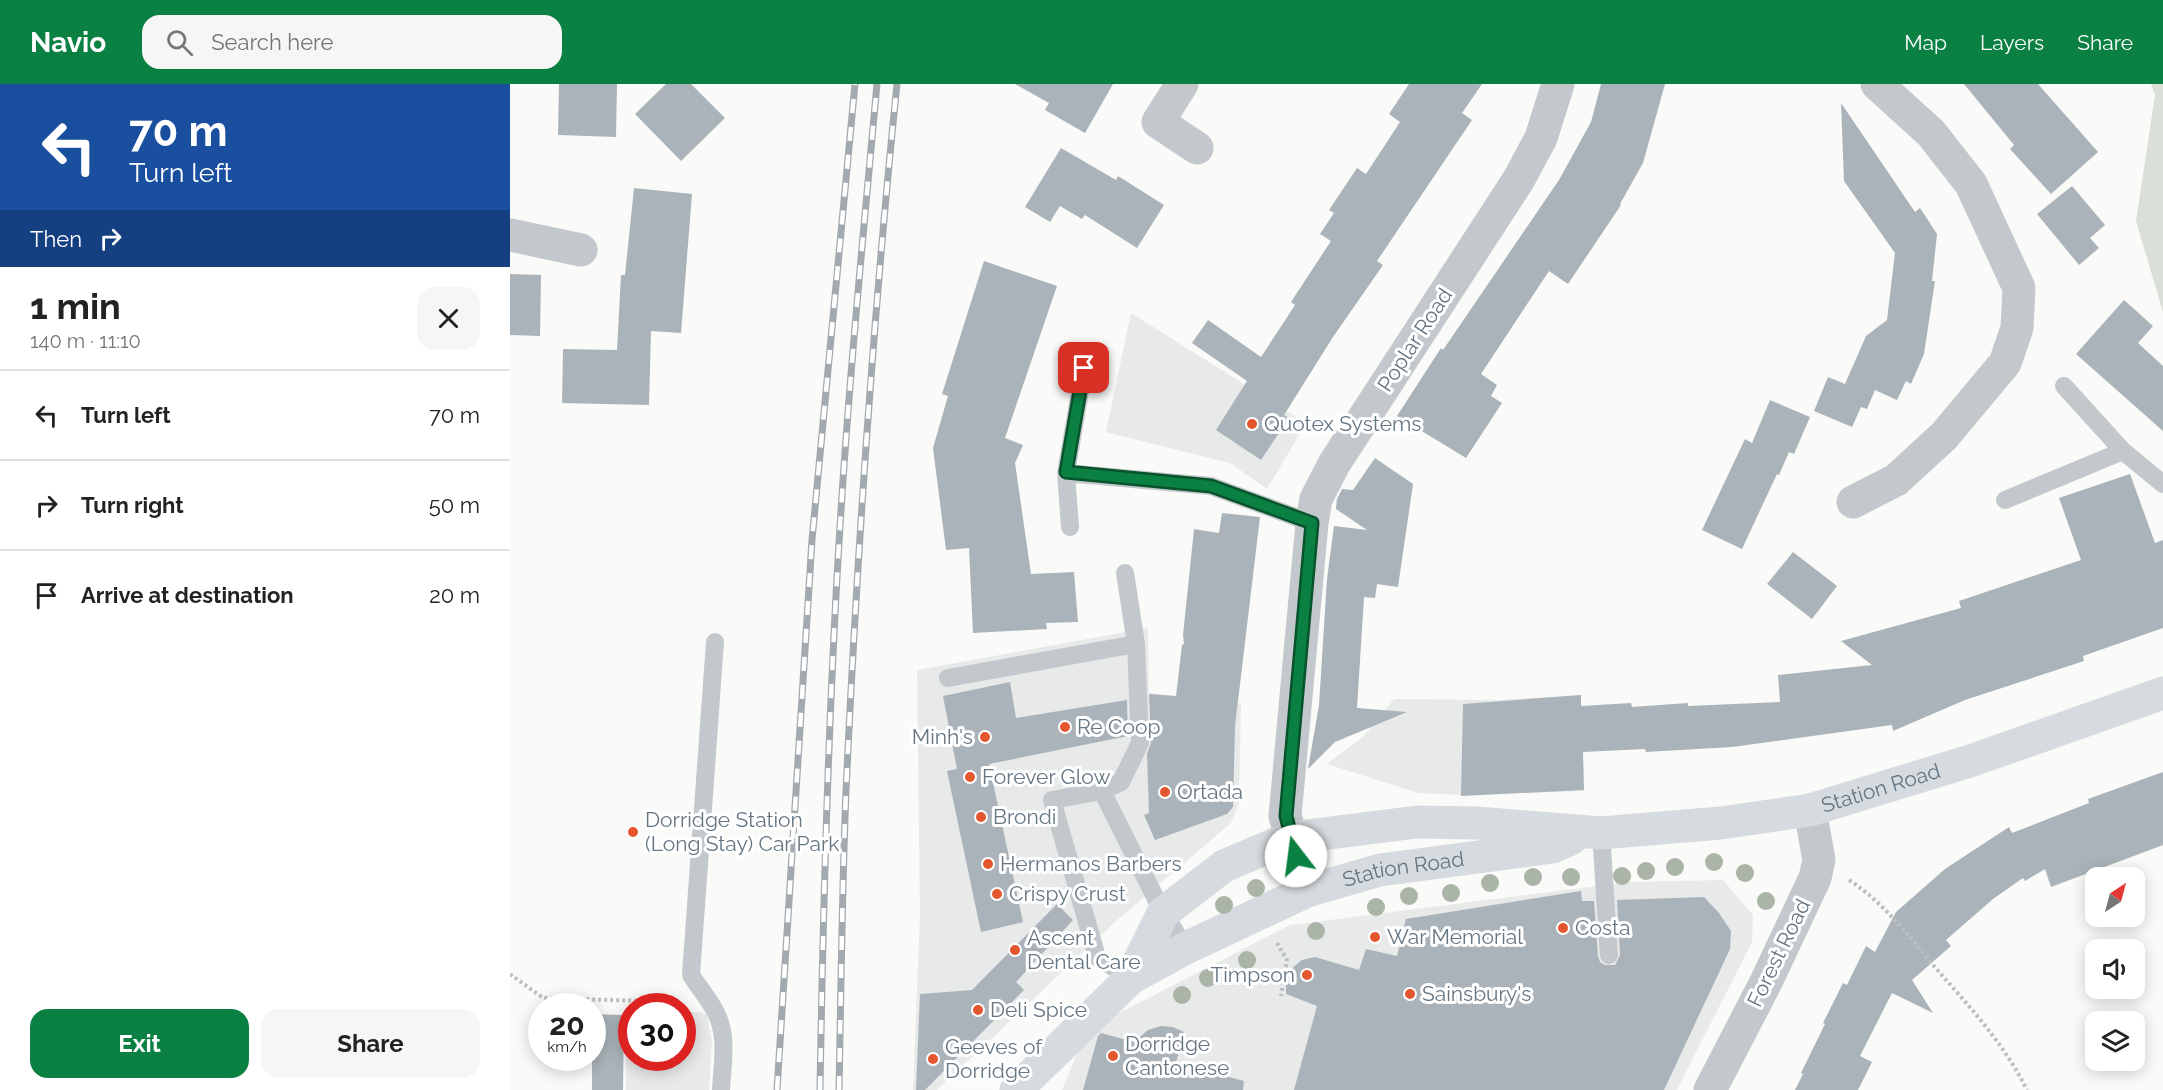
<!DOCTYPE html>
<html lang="en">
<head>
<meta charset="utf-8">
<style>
  :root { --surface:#fff; --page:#f6f6f6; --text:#222; --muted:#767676; --line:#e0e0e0; --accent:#0b8043 }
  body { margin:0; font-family:Raleway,sans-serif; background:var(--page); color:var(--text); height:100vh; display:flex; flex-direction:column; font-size:22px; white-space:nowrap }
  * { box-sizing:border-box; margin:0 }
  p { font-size:20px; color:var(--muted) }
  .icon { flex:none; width:33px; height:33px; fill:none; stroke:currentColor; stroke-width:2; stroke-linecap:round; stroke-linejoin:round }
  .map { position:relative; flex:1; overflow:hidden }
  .details { display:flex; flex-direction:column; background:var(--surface); width:510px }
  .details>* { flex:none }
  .top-card { background:#1a4fa0; color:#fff; overflow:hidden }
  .needle { width:39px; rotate:36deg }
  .fabs { position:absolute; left:1575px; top:783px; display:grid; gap:12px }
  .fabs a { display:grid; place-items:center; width:60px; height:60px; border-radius:12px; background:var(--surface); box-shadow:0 3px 15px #0003; font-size:30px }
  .speed { position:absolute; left:18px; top:909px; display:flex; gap:12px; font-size:30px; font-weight:700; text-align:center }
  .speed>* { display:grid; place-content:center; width:78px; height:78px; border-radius:50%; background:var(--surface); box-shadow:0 3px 15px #0003; line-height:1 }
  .speed small { font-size:15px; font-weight:400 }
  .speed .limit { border:9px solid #d22; background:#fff; color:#111 }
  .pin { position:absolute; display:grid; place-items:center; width:51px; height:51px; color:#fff; margin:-26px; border-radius:12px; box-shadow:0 3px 9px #0006 }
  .me { position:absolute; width:66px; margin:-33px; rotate:345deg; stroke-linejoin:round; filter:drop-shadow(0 0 4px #0008) }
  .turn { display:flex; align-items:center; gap:21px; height:126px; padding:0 30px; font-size:27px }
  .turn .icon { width:78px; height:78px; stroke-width:2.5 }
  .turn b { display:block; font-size:42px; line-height:51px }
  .then { display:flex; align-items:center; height:57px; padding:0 30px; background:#0003; gap:12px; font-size:22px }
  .round { display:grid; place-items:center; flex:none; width:63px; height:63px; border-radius:18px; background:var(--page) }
  .overview { display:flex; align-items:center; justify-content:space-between; height:102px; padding:0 30px }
  h1 { font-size:36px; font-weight:700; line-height:45px }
  .action { display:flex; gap:12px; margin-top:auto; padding:12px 30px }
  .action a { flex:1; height:69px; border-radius:18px; background:var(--accent); color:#fff; font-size:24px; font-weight:700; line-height:69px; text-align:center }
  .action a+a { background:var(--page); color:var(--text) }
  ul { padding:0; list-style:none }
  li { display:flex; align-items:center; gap:18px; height:90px; padding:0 30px; border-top:2px solid var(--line) }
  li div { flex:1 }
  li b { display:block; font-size:22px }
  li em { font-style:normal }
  header { display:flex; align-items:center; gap:36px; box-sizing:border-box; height:84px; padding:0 30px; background:var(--accent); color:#fff }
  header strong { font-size:28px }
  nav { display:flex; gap:33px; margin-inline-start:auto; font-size:21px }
  .search { width:420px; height:54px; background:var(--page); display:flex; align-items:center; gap:15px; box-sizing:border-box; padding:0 21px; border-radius:18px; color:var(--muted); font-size:22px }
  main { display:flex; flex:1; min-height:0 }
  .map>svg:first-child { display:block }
  .built { fill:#e8e9e9 }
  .green { fill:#dadfd7 }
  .building { fill:#aab3b9 }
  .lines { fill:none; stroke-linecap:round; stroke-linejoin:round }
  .path { stroke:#bbbfc2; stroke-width:4; stroke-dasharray:3 3; stroke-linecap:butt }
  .service { stroke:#c3c8cc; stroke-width:18 }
  .minor { stroke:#c3c8cc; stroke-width:33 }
  .secondary { stroke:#d6dbdf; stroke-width:33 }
  .rail-casing { stroke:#a2aab0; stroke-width:7 }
  .rail { stroke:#fff; stroke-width:4.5; stroke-dasharray:14; stroke-linecap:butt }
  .tree { fill:#aab4a7 }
  .route-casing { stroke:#07532c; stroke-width:15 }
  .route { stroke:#0b8043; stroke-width:10 }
  .poi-dot { fill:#e4572e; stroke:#fff; stroke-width:2 }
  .labels { text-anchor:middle; stroke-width:6; stroke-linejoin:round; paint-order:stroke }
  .street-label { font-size:21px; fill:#657683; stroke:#fff }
  .poi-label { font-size:21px; fill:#657683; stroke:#fff; text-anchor:start }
</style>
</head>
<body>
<header>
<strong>Navio</strong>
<div class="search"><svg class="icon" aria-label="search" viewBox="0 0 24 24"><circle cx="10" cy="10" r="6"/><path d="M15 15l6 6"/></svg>Search here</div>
<nav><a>Map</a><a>Layers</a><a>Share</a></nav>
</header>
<main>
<section class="details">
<div class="top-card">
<div class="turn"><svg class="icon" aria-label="left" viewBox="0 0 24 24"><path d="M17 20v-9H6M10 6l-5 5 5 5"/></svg><div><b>70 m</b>Turn left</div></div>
<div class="then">Then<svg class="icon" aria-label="right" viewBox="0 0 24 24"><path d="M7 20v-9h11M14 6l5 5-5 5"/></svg></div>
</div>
<div class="overview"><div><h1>1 min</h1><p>140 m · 11:10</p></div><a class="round"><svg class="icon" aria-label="close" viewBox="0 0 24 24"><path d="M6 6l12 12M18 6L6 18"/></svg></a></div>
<ul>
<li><svg class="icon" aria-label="left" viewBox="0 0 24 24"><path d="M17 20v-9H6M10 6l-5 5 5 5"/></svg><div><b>Turn left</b></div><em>70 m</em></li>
<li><svg class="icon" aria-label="right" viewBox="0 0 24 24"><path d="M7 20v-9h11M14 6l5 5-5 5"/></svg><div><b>Turn right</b></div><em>50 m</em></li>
<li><svg class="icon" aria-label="arrive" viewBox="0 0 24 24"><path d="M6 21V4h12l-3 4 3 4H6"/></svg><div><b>Arrive at destination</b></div><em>20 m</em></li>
</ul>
<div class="action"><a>Exit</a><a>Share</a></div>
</section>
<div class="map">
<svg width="1653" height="1006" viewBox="0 0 1653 1006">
  <rect width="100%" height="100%" fill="#fafaf8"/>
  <path class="built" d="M621,229l175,110 -39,66 -37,-26 -124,-31z
    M638,544l1,65 92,11 -2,99 -8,20 -116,99 -178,168h-24l7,-176 -3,-244z
    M1071,611l3,96 -123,4 -43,-2 -91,-29 37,-28 30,-37 105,1z
    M1213,796l30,35 -1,27 -75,148h-615l17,-42 25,-27 186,-96 339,-43z
    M115,928h6l1,46h50l1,-46h17l7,3 5,26 -3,49h-83z"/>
  <path class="green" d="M1641,0h12v228l-27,-91 19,-126z"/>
  <path class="building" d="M49,0h58l-1,53 -58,-2z
    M156,0h25l34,34 -44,43 -46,-47z
    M505,0h98l-28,49 -40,-23 4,-7z
    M899,0h73l-20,29 10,7 -95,141 6,4 -50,72 -49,78 5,3 -28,42 -45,-30 31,-49 -55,-38 16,-23 53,37 34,-52 -4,-3 40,-61 -11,-7 14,-21 -5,-3 28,-42 9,6 34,-52 -11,-8z
    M1091,0h64l-22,79 -23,41 1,1 -53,79 -19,-13 -68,103 16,11 -6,11 11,7 -36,55 -69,-42 44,-68 2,2 116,-170 32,-58z
    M1454,0h74l60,68 -47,42 -41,-45 4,-4z
    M1331,19l74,109 5,-4 17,26 -5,47h3l-11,73 -13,30 -5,-3 -9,19 -22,-10 -8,19 -6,-2 -9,20 -38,-16 14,-34 17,7 21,-48 21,-16 8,-67 -51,-72z
    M551,64l55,32 2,-4 46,29 -27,43 -52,-33 -3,4 -22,-13 -10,16 -25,-15z
    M1562,102l33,39 -15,13 9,10 -20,17 -42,-51z
    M124,104l58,6 -11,139 -30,-2 -2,74 -87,-2 1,-54 54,1 4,-75h4z
    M474,177l73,25 -52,152 18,7 -8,18 16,111 43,-2 4,50 -32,1 1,6 -74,4 -4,-85 -23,2 -13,-102 15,-52 -6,-2z
    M0,190l31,1 -1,61 -30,-1z
    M1614,216l29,26 -15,17 25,23v65l-87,-77z
    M1260,316l40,17 -16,37 -5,-2 -10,23 -2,-1 -35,75 -40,-19 43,-91 7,4z
    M865,374l38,26 -15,103 -21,-3 -2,14 -11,-1 -7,111 50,4 -72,30 -27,27 11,-64 8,-126 7,-53 33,4 -31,-21 1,-10 5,-10 11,1z
    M1620,390l25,69 8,-3v88l-80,28 1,5 -119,39 -72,31 -1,-6 -160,22 -86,5 -1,-3 -62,3 1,38 -123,6 2,-92 118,-9v11l50,-3 1,4 56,-4v3l92,-4 -2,-27 94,-10 -31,-24 120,-33 -2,-7 122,-41 -22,-62z
    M712,429l38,4 -25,209 -2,81 -6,7 -72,26 -11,-25 5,-2 -2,-59 4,-11 -2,-49 27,2 6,-51 2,-1 -1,-9 11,-106 25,4z
    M1283,468l44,34 -25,33 -45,-35z
    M500,598l6,36 111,-18 1,36 -139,28 34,158 -42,10 -34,-161 10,-2 -14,-73z
    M1653,688v73l-112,42 -6,-18 -20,12 -2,-3 -30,21 -47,41 5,6 -39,34 21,33 -41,-20 -32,63 12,6 -14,28h-63l8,-16 -2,-1 24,-49 -2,-1 20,-40 4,2 19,-39 9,6 21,-40 49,-43 64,-42 3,6 77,-30 -1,-4z
    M1071,807l1,10h12l4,55 2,6 5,3h10l5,-10 -3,-55 87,-3 15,16 12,18 -1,18 -66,141h-370l23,-84 -31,-12v-13l5,-12 11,-9 13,-3 44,13 7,-21 31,7 9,-37z
    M547,820l16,16 -57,62 8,8 -99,100h-9l4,-96 52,-4z
    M82,930l32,1 -1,75h-31z
    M651,942l12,1 11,5 -8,31 68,18 -1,9h-160l15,-54 3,-3 33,9 14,-12z"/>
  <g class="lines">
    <path class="path" d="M1339,796c34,22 59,55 84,85 34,39 71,78 94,125
      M767,859l10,17 -6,36
      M0,890l33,24 135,4"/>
    <path class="service" d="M1613,367l40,33
      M556,389l145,13 101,37
      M1495,416l118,-49 -59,-65
      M560,443l-4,-54 18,-105
      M615,489l11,71
      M205,558l-24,333c8,13 20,26 26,40 11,23 5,51 4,75
      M438,594l188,-34 4,99 -19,39 -19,9
      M1091,749l8,122
      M621,894l-34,-21 -45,-157 50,-9 61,122 23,35"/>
    <path class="minor" d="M672,0l-24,38 39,26
      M0,151l71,15
      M1343,418l43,-22 48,-44 61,-73 12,-35 2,-40 -48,-104 -40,-51 -54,-49
      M797,807l-22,-75 27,-293 4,-24 18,-35 185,-285 22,-41 17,-54
      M1200,1006l56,-108 49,-104 4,-18 -9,-50"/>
    <g class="secondary">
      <path id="s1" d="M621,894l32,-65 61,-47 66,-28 127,-16 60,1 124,10 120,-10 89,-13 160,-49 193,-68"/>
      <path id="s2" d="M506,1006l115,-112 55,-30 121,-57 73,-21 173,-23 18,-8"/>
    </g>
    <defs>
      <path id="rail" d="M267,1006l35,-550 43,-456
        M310,1006c3,-182 8,-365 19,-547 9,-153 24,-306 38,-459
        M329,1006c2,-100 3,-199 7,-299 11,-236 27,-472 51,-707"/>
    </defs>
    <use href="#rail" class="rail-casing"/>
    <use href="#rail" class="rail"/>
  </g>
  <g class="tree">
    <circle cx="1204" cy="778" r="9"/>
    <circle cx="1165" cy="783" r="9"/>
    <circle cx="1136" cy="787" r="9"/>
    <circle cx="1235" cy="789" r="9"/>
    <circle cx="1112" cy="792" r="9"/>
    <circle cx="1023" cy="793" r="9"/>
    <circle cx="1061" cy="793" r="9"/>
    <circle cx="980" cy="799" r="9"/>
    <circle cx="746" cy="804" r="9"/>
    <circle cx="941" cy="809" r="9"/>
    <circle cx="899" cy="812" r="9"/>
    <circle cx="1256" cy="817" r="9"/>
    <circle cx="714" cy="821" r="9"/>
    <circle cx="866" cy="823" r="9"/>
    <circle cx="806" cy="847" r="9"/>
    <circle cx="737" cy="876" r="9"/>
    <circle cx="698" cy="894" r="9"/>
    <circle cx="672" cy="911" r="9"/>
  </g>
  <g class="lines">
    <defs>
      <path id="route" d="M574,284l-18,104 145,14 101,37 -26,293 10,40"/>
    </defs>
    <use href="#route" class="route-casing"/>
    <use href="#route" class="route"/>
  </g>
  <g class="poi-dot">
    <circle cx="742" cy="340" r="6"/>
    <circle cx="555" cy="643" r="6"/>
    <circle cx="475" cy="653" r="6"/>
    <circle cx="460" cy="693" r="6"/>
    <circle cx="655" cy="708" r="6"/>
    <circle cx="471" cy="733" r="6"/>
    <circle cx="123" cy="748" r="6"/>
    <circle cx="478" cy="780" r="6"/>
    <circle cx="487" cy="810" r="6"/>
    <circle cx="1053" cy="844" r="6"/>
    <circle cx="865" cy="853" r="6"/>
    <circle cx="505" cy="866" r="6"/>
    <circle cx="797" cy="891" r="6"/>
    <circle cx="900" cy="910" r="6"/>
    <circle cx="468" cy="926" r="6"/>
    <circle cx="603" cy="972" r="6"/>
    <circle cx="423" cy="975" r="6"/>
  </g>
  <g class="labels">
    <g class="street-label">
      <text transform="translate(905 256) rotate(-57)" y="7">Poplar Road</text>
      <text dy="7" stroke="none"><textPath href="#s1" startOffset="818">Station Road</textPath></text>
      <text dy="7" stroke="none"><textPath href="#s2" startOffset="456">Station Road</textPath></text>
      <text transform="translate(1269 869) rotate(-64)" y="7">Forest Road</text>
    </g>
    <g class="poi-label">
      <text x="754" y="347">Quotex Systems</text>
      <text x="567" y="650">Re Coop</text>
      <text x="463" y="660" text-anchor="end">Minh's</text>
      <text x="472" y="700">Forever Glow</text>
      <text x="667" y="715">Ortada</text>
      <text x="483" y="740">Brondi</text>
      <text x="135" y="743">Dorridge Station<tspan x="135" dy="24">(Long Stay) Car Park</tspan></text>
      <text x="490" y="787">Hermanos Barbers</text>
      <text x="499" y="817">Crispy Crust</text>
      <text x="1065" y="851">Costa</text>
      <text x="877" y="860">War Memorial</text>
      <text x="517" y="861">Ascent<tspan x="517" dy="24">Dental Care</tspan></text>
      <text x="785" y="898" text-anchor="end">Timpson</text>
      <text x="912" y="917">Sainsbury's</text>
      <text x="480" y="933">Deli Spice</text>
      <text x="615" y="967">Dorridge<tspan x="615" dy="24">Cantonese</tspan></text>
      <text x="435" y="970">Geeves of<tspan x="435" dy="24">Dorridge</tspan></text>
    </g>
  </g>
</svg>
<div class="fabs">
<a><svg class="needle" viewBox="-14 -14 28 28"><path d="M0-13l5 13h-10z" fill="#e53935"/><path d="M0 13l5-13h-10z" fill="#767676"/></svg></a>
<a><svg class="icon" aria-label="sound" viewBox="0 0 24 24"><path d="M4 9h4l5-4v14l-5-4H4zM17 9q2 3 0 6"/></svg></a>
<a><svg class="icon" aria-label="layers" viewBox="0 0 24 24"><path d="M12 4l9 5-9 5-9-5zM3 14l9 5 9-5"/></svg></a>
</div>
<div class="speed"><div>20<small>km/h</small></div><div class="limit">30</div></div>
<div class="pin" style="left:574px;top:284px;background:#d93025"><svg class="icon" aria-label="arrive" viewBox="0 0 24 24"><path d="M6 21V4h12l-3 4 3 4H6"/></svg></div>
<svg class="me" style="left:786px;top:772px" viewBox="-20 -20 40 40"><circle r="19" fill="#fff"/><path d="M0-13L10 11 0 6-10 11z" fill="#0b8043"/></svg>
</div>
</main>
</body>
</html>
